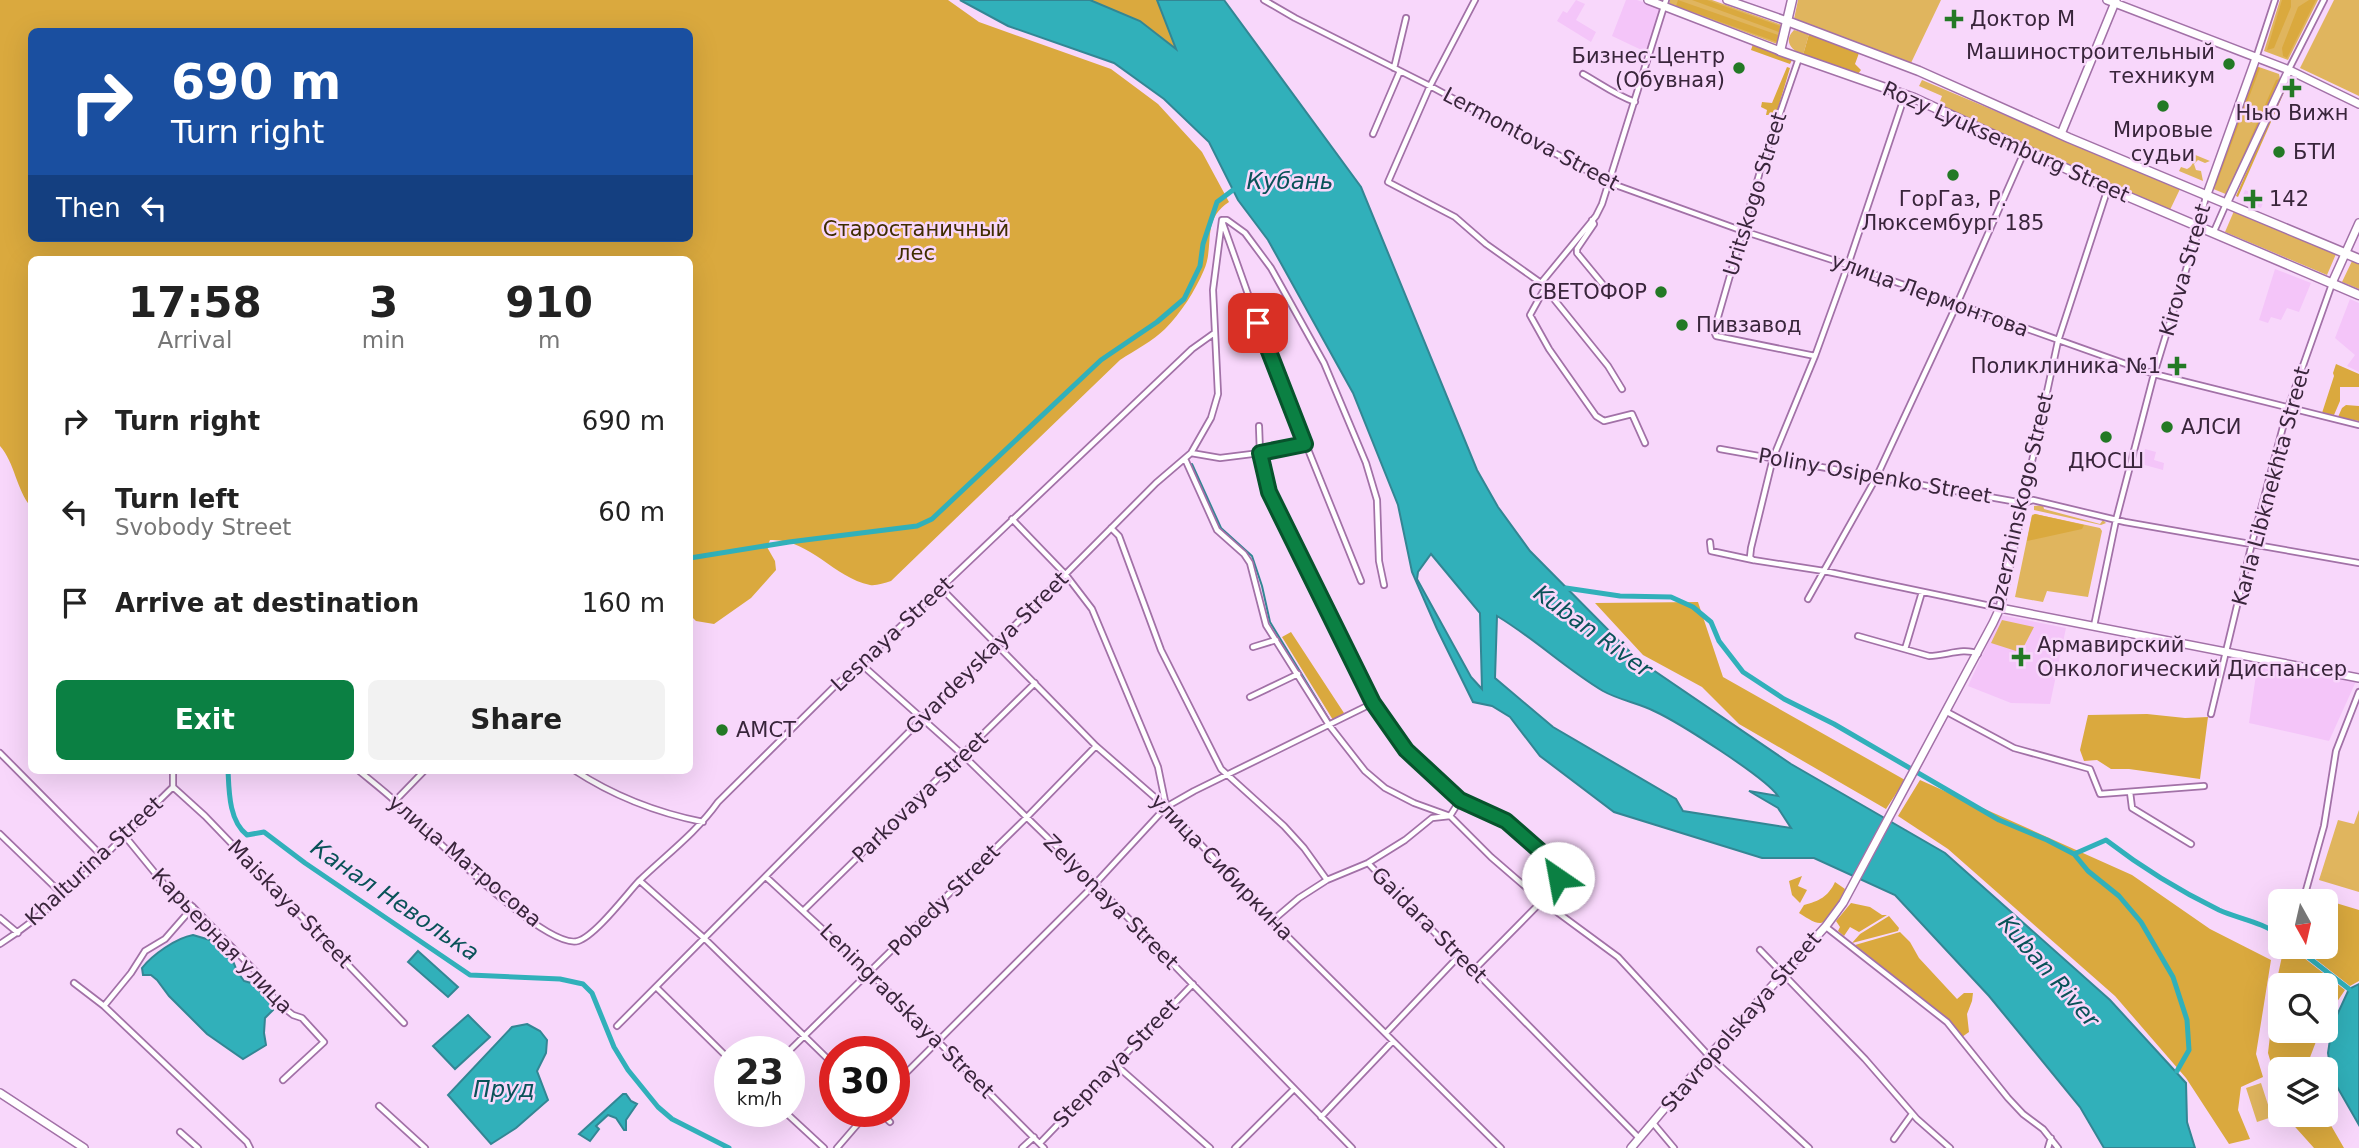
<!DOCTYPE html>
<html lang="en">
<head>
<meta charset="utf-8">
<style>
  :root { --surface:#fff; --page:#f2f2f2; --text:#222; --muted:#767676; --accent:#0b8043 }
  body { margin:0; font-family:"DejaVu Sans",sans-serif; background:var(--page); color:var(--text); height:100vh; display:flex; flex-direction:column; font-size:26px; white-space:nowrap }
  * { box-sizing:border-box; margin:0 }
  p { font-size:23px; color:var(--muted) }
  .icon { flex:none; width:38px; height:38px; fill:none; stroke:currentColor; stroke-width:2; stroke-linecap:round; stroke-linejoin:round }
  .map { position:relative; flex:1; overflow:hidden }
  .sheet { position:absolute; left:28px; top:256px; width:665px; height:518px; display:flex; flex-direction:column; background:var(--surface); border-radius:10px; box-shadow:0 7px 28px #0002 }
  .sheet>* { flex:none }
  .banner { position:absolute; left:28px; top:28px; width:665px; height:214px; border-radius:10px; box-shadow:0 7px 28px #0002; background:#1a4fa0; color:#fff; overflow:hidden }
  .needle { width:46px; rotate:172deg }
  .tools { position:absolute; left:2268px; top:889px; display:grid; gap:14px }
  .tools a { display:grid; place-items:center; width:70px; height:70px; border-radius:10px; background:var(--surface); box-shadow:0 7px 28px #0002; font-size:35px }
  .speed { position:absolute; left:714px; top:1036px; display:flex; gap:14px; font-size:35px; font-weight:700; text-align:center }
  .speed>* { display:grid; place-content:center; width:91px; height:91px; border-radius:50%; background:var(--surface); box-shadow:0 7px 28px #0002; line-height:1 }
  .speed small { font-size:18px; font-weight:400 }
  .speed .limit { border:10px solid #d22; background:#fff; color:#111 }
  .pin { position:absolute; display:grid; place-items:center; width:60px; height:60px; color:#fff; margin:-30px; border-radius:14px; box-shadow:0 4px 10px #0006 }
  .me { position:absolute; width:77px; margin:-38px; rotate:327deg; stroke-linejoin:round; filter:drop-shadow(0 0 5px #0008) }
  .turn { display:flex; align-items:center; gap:24px; height:147px; padding:0 28px; font-size:32px }
  .turn .icon { width:91px; height:91px; stroke-width:2.5 }
  .turn b { display:block; font-size:49px; line-height:60px }
  .then { display:flex; align-items:center; height:66px; padding:0 28px; background:#0003; gap:14px; font-size:26px }
  .eta { display:flex; justify-content:space-evenly; align-items:center; height:119px; text-align:center }
  .eta b { font-size:42px; font-weight:700; line-height:49px }
  .button { display:flex; gap:14px; margin-top:auto; padding:14px 28px }
  .button a { flex:1; height:80px; border-radius:10px; background:var(--accent); color:#fff; font-size:28px; font-weight:700; line-height:80px; text-align:center }
  .button a+a { background:var(--page); color:var(--text) }
  ul { padding:0; list-style:none }
  li { display:flex; align-items:center; gap:21px; height:91px; padding:0 28px }
  li div { flex:1 }
  li b { display:block; font-size:26px }
  li em { font-style:normal }
  .map>svg:first-child { display:block }
  .built { fill:#f4c5f9 }
  .green { fill:#e0b55e }
  .forest { fill:#daa93e; fill-rule:evenodd }
  .water { fill:#31b0ba; stroke:#338694; stroke-width:2; fill-rule:evenodd }
  .lines { fill:none; stroke-linecap:round; stroke-linejoin:round }
  .stream { stroke:#338694; stroke-width:2 }
  .canal { stroke:#31b0ba; stroke-width:5 }
  .street-casing { stroke:#a271a7; stroke-width:8 }
  .secondary-casing { stroke:#a271a7; stroke-width:10 }
  .primary-casing { stroke:#a271a7; stroke-width:11 }
  .street { stroke:#fff; stroke-width:4.5 }
  .secondary { stroke:#fff; stroke-width:7 }
  .primary { stroke:#fff; stroke-width:8 }
  .route-casing { stroke:#07532c; stroke-width:18 }
  .route { stroke:#0b8043; stroke-width:12 }
  .poi-dot { fill:#237925; stroke:#f8d7fb; stroke-width:2.5 }
  .labels { text-anchor:middle; stroke-width:5; stroke-linejoin:round; paint-order:stroke }
  .poi-label { font-size:21px; fill:#39253b; stroke:#f8d7fb; text-anchor:start }
  .street-label { font-size:21px; fill:#39253b; stroke:#f8d7fb }
  .park-label { font-size:21px; fill:#402d00; stroke:#f8d7fb }
  .water-label { font-size:23px; font-style:italic; fill:#095258; stroke:#f8d7fb }
</style>
</head>
<body>
<div class="map">
<svg width="2359" height="1148" viewBox="0 0 2359 1148">
  <rect width="100%" height="100%" fill="#f8d7fb"/>
  <path class="built" d="M1576,0l9,4 -9,16 20,12 -5,10 -34,-21 6,-10 4,2z
    M1626,0h11l26,9 -13,45 -38,-18z
    M2245,190l20,8 -4,10 -20,-8z
    M2275,269l36,14 -12,29 -12,-4 -6,12 -10,-3 -3,6 -9,-3z
    M2350,299l9,4v69l-12,-6 8,-11 -20,-17z
    M2145,449l11,3 -2,8 10,3 -1,7 -22,-6z
    M2001,615l65,13 -16,76 -39,-1 -43,-17z
    M2258,661l99,18 -28,62 -80,-18z"/>
  <path class="green" d="M1670,0h42l70,25 -5,19 -108,-40z
    M1798,0h143l-30,63 -117,-44z
    M2280,0h38l-30,60 -24,-9z
    M2334,0h25v96l-59,-28z
    M1794,30l15,4 -6,21c-12,-5 -20,-14 -9,-25z
    M2256,66l23,8 1,5 -52,116 -17,-7z
    M1922,80l258,109 -11,23 -231,-105 4,-11 -23,-10z
    M2193,154l17,7 -5,2 -7,-3 -4,4 2,6 5,1 2,10 -24,-10 2,-4 6,2c8,-4 5,-8 6,-15z
    M2234,211l102,43 -9,21 -102,-43z
    M2352,261l7,3v25l-17,-7z
    M2043,505l1,4 56,15 3,-4 3,3 -5,2 -67,-15v-4z
    M2035,514l65,14 2,3 -14,66 -41,-6 -4,11 -28,-5 17,-82z
    M2002,620l32,7 -12,23 -6,1 -25,-8z
    M2359,810v82l-40,-12 19,-60 16,4z
    M2261,1083l11,34 -15,5 -11,-34z"/>
  <path class="forest" d="M0,0h948l31,22 132,47 47,35 44,48 27,50c-28,18 -14,43 -25,68 -9,21 -23,43 -39,59 -12,12 -30,21 -45,31l-229,221c-7,2 -15,5 -21,4 -37,-8 -61,-47 -100,-45l-3,7 8,14 1,9 -25,28 -37,26 -18,-3 -6,-6v-356h-658l-1,248c-15,-18 -16,-44 -31,-61zM32,32h658v206h-658z
    M1090,0h67l20,51 -37,-30z
    M1678,0l100,35 -1,7 -101,-36z
    M1692,0h15l73,26 -1,6z
    M2282,0h9v7l-17,41 -7,2z
    M2309,0h7l-29,58 -4,-2 -1,-8 16,-41z
    M1809,34l50,19 -4,11 6,6 -3,4 -55,-19z
    M1753,44l39,16 -2,4 -39,-14z
    M1787,67l3,1 -14,47h-10l1,-5 -6,-3 1,-5 10,1z
    M2257,67l3,1 -44,117 -3,-1z
    M2279,79l-50,111 -1,-1 48,-109z
    M2287,80l2,1 -51,116 -2,-1z
    M2336,364l23,10v13h-19v14l-6,14 -12,-2 12,-37 -1,-3z
    M2346,405l13,1v15l-21,-4 4,-9z
    M2035,514l49,11 -2,4 -55,12 5,-25z
    M1698,602l25,75 182,103 -19,29 -147,-85 -37,-37 -59,-32 -48,-52z
    M1291,632l53,81 -11,7 -51,-83z
    M2147,714l38,4 23,-1 -8,62 -71,-10h-18l-14,-9 -13,1 -4,-11 8,-35z
    M1920,780l212,95 78,54 61,31 -15,94 7,23 -22,10 -3,23 12,29 -21,5 -43,-66 -71,-82 -167,-147 -50,-33z
    M1802,876l-4,10 9,4 -7,13 -8,-8 -3,-14z
    M1835,882l10,7c-3,7 -15,32 -24,34 -6,1 -17,-7 -22,-10l5,-8c15,-4 24,-8 31,-23z
    M2316,897l43,13v71l-9,5 -50,-39h26v-46h-12z
    M1851,903l19,4 12,8h5l-28,17 -9,-5 -6,9 -6,-5 2,-4 -4,-6z
    M1889,916l10,12 -1,3 -46,12 8,-9z
    M1900,932l10,10 9,16 38,41 7,-6h9l-1,8 -5,13 2,18 -7,5 -12,-16 -95,-76z
    M2284,947h6l55,43 -19,28v-33h-46v46h40l-11,29 2,9h-31v25l-12,-41 8,-69z
    M2286,1115h39l19,33h-30l-26,-29z"/>
  <path class="water" d="M960,0h130l50,21 36,28 -19,-49h67l137,187 116,283 21,37 32,44 107,108 154,105 154,89 165,147 76,83 1,39 8,26h-91l-24,-41 -91,-111 -94,-101 -81,-37h-52l-148,-46 -74,-56 -30,-39 -18,-11 -19,-4 -36,-73 -25,-57 -14,-67 -45,-112 -85,-153 -30,-40 -29,-58 -45,-43 -50,-36 -106,-37zM1431,554l49,59 2,76 -11,-12 -54,-98 1,-7zM1497,616c37,22 69,53 106,75 16,9 35,12 51,20 24,11 111,66 124,85l-29,-5 29,17 13,20 -108,-17 -7,-12 -123,-72 -58,-49z
    M193,935l27,8 9,8 8,20 7,10 7,2 17,16 5,11 -8,8 -1,15 2,12 -23,14 -36,-25 -38,-38 -12,-16 -6,-5h-8l-1,-7c10,-13 34,-30 51,-33z
    M418,951l40,36 -10,10 -40,-35z
    M2359,984v141l-27,-47 -4,-25 4,-27 17,-37z
    M468,1015l22,22 -35,32 -22,-23z
    M527,1024l13,7 7,9 -1,13 -9,18 11,29 -32,28 -25,16 -43,-49 64,-68z
    M623,1094h3l5,7 6,3 -11,16v10h-2l-8,-12 -8,-3 -12,11 3,3 -9,12 -11,-7z"/>
  <g class="lines">
    <path class="stream" d="M1192,464l29,64 31,28 10,30 8,36 60,99"/>
    <path class="canal" d="M690,558l99,-16 128,-16 15,-7 169,-159 56,-38 27,-23 16,-33 3,-22 14,-42 16,-12
      M1566,588l54,8 51,1 22,10 18,15 8,19 24,31 41,27 50,25 165,96 48,20 27,14
      M228,770c1,22 1,51 19,65l17,-3 41,31 165,112 90,4 23,5 9,9 22,54 14,23 30,37 14,12 57,29
      M2295,947l54,42
      M2177,1071l12,-21 -2,-30 -14,-43 -32,-55 -22,-26 -31,-25 -14,-17 32,-14c35,27 74,51 113,70 20,9 44,12 61,26"/>
    <defs>
      <path id="street" d="M1264,0l31,18 135,68 180,97 133,48 105,34 306,109 205,51
        M1475,0l-45,86 -42,96 67,35 31,27 55,39 67,83 14,23
        M1799,58l-38,110 -47,163 2,5 99,20
        M2256,58l19,-58
        M1394,68l12,-50
        M2289,69l35,-69
        M1583,74c18,10 32,21 52,28
        M1373,134l27,-63
        M1222,220h5l18,13 26,35 53,95 42,100 11,37 2,61 5,24
        M1592,220l2,4 -17,25v4l33,40
        M1222,221l44,124 95,236
        M2198,226l8,-29
        M2211,232l4,-3 11,-25
        M1541,283l55,-67 6,-12 64,-204
        M1545,288l-15,27 19,34 47,67 8,5 28,-7 13,29
        M1259,426l1,27 9,39 104,211 33,46 54,51 46,21 49,43 4,8 -17,29 -68,69
        M1720,449l303,54 10,-3 92,22 234,41
        M1191,453l29,5 40,-5 45,-9
        M1185,459l32,71 27,24 6,9 16,62 63,100 36,46 20,17 29,15 36,13 41,41 51,44 76,56 91,99 100,92
        M2023,503l35,-162 50,-153
        M1012,519l54,56 26,34 66,158 8,39
        M1111,528l8,8 42,114 60,119 63,57 20,22 23,32
        M1710,542l1,9 42,9 71,11 176,37
        M1753,560l-3,-3 1,-9 22,-90 42,-102 33,-91 57,-170
        M941,588l155,158 70,61 106,114 229,227
        M1808,599l68,-121 81,-174 68,-154
        M2094,626l22,-106 38,-146 35,-114
        M1858,636l71,20c17,0 34,-9 49,-2
        M1253,647l23,-7
        M1905,649l17,-57
        M861,664l102,91 132,129 257,264
        M1250,697l48,-23
        M1947,712l67,36 76,21 10,25 104,-8
        M2211,714l41,-171 36,-135 44,-124
        M0,753l104,105
        M358,770c12,10 25,20 37,31 28,25 150,150 183,140 17,-5 48,-46 61,-60 27,-26 57,-48 79,-79l118,-117 25,-21 331,-315 21,-15
        M574,770c38,25 84,43 129,52
        M173,787l32,29 199,207
        M2130,792l2,16 59,36
        M395,801l30,-31
        M0,834l63,61
        M124,835l40,49 29,23 64,66 1,6 20,24 15,12 9,3 22,24 -41,38
        M1368,863l90,94 16,13 165,168
        M766,877l104,96 174,175
        M640,881l64,57 131,128
        M2303,901l21,-75 12,-75 23,-59
        M804,910l231,-227
        M0,918l18,15
        M1272,921l27,-23 28,-18 41,-17 37,-23 27,-22 18,-2 10,-16
        M1826,927l121,95 61,76 15,16 20,15 15,19
        M0,944c66,-42 117,-103 173,-157v-17
        M1760,950l105,109 52,60 33,29
        M74,983l30,23 143,136 3,6
        M656,987l74,73
        M104,1006l27,-33 14,-22 20,-12 28,-32
        M617,1026l539,-543 35,-30 20,-35 7,-24 -5,-104 9,-70
        M1386,1033l72,-76
        M788,1052l238,-234 70,-72
        M1116,1065l94,83
        M894,1085l201,-201 71,-77 28,-16 179,-88
        M379,1106l46,42
        M784,1111l40,37
        M879,1111l11,11
        M1321,1117l71,-75
        M1653,1123l21,25
        M180,1132l18,16
        M1894,1139l18,-25
        M1040,1143l153,-159
        M837,1148l32,-37
        M1022,1148l12,-11
        M1235,1148l59,-59
        M2048,1148l3,-10"/>
      <path id="secondary" d="M1648,0l132,51
        M1727,0l60,21
        M2107,0l182,70 70,34
        M2061,134l55,-134
        M2206,197l50,-139
        M2226,204l63,-134
        M2189,260l9,-33
        M2332,283l27,-60
        M2000,608l359,70
        M0,1093l84,55
        M1631,1148l78,-92 117,-130 17,-23 150,-280 7,-15 23,-105"/>
      <path id="primary" d="M1792,0l-12,51 134,47 194,90 251,107
        M1787,21l132,50 150,67 290,121"/>
    </defs>
    <use href="#street" class="street-casing"/>
    <use href="#secondary" class="secondary-casing"/>
    <use href="#primary" class="primary-casing"/>
    <use href="#street" class="street"/>
    <use href="#secondary" class="secondary"/>
    <use href="#primary" class="primary"/>
  </g>
  <g class="lines">
    <defs>
      <path id="route" d="M1258,323l47,121 -45,9 9,39 104,211 33,47 54,50 46,21 49,43 4,8 -1,6"/>
    </defs>
    <use href="#route" class="route-casing"/>
    <use href="#route" class="route"/>
  </g>
  <g class="poi-dot">
    <path d="M1950.5 8.5h7v7h7v7h-7v7h-7v-7h-7v-7h7z"/>
    <circle cx="2229" cy="64" r="7"/>
    <circle cx="1739" cy="68" r="7"/>
    <path d="M2288.5 77.5h7v7h7v7h-7v7h-7v-7h-7v-7h7z"/>
    <circle cx="2163" cy="106" r="7"/>
    <circle cx="2279" cy="152" r="7"/>
    <circle cx="1953" cy="175" r="7"/>
    <path d="M2249.5 188.5h7v7h7v7h-7v7h-7v-7h-7v-7h7z"/>
    <circle cx="1661" cy="292" r="7"/>
    <circle cx="1682" cy="325" r="7"/>
    <path d="M2173.5 355.5h7v7h7v7h-7v7h-7v-7h-7v-7h7z"/>
    <circle cx="2167" cy="427" r="7"/>
    <circle cx="2106" cy="437" r="7"/>
    <path d="M2017.5 646.5h7v7h7v7h-7v7h-7v-7h-7v-7h7z"/>
    <circle cx="722" cy="730" r="7"/>
  </g>
  <g class="labels">
    <g class="poi-label">
      <text x="1970" y="26">Доктор М</text>
      <text x="2215" y="59" text-anchor="end">Машиностроительный<tspan x="2215" dy="24">техникум</tspan></text>
      <text x="1725" y="63" text-anchor="end">Бизнес-Центр<tspan x="1725" dy="24">(Обувная)</tspan></text>
      <text x="2292" y="120" text-anchor="middle">Нью Вижн</text>
      <text x="2163" y="137" text-anchor="middle">Мировые<tspan x="2163" dy="24">судьи</tspan></text>
      <text x="2293" y="159">БТИ</text>
      <text x="1953" y="206" text-anchor="middle">ГорГаз, Р.<tspan x="1953" dy="24">Люксембург 185</tspan></text>
      <text x="2269" y="206">142</text>
      <text x="1647" y="299" text-anchor="end">СВЕТОФОР</text>
      <text x="1696" y="332">Пивзавод</text>
      <text x="2161" y="373" text-anchor="end">Поликлиника №1</text>
      <text x="2181" y="434">АЛСИ</text>
      <text x="2106" y="468" text-anchor="middle">ДЮСШ</text>
      <text x="2037" y="652">Армавирский<tspan x="2037" dy="24">Онкологический Диспансер</tspan></text>
      <text x="736" y="737">АМСТ</text>
    </g>
    <g class="street-label">
      <text transform="translate(1531 139) rotate(28)" y="7">Lermontova Street</text>
      <text transform="translate(2006 142) rotate(24)" y="7">Rozy Lyuksemburg Street</text>
      <text transform="translate(1755 194) rotate(-73)" y="7">Uritskogo Street</text>
      <text transform="translate(2185 270) rotate(-74)" y="7">Kirova Street</text>
      <text transform="translate(1930 295) rotate(20)" y="7">улица Лермонтова</text>
      <text transform="translate(1875 476) rotate(10)" y="7">Poliny Osipenko Street</text>
      <text transform="translate(2271 486) rotate(-75)" y="7">Karla Libknekhta Street</text>
      <text transform="translate(2021 502) rotate(-77)" y="7">Dzerzhinskogo Street</text>
      <text transform="translate(892 634) rotate(-43)" y="7">Lesnaya Street</text>
      <text transform="translate(987 653) rotate(-45)" y="7">Gvardeyskaya Street</text>
      <text transform="translate(920 797) rotate(-44)" y="7">Parkovaya Street</text>
      <text transform="translate(94 861) rotate(-43)" y="7">Khalturina Street</text>
      <text transform="translate(465 861) rotate(40)" y="7">улица Матросова</text>
      <text transform="translate(1222 867) rotate(46)" y="7">улица Сибиркина</text>
      <text transform="translate(944 900) rotate(-45)" y="7">Pobedy Street</text>
      <text transform="translate(1111 902) rotate(45)" y="7">Zelyonaya Street</text>
      <text transform="translate(290 904) rotate(46)" y="7">Maiskaya Street</text>
      <text transform="translate(1429 925) rotate(45)" y="7">Gaidara Street</text>
      <text transform="translate(222 941) rotate(46)" y="7">Карьерная улица</text>
      <text transform="translate(907 1011) rotate(45)" y="7">Leningradskaya Street</text>
      <text transform="translate(1741 1022) rotate(-49)" y="7">Stavropolskaya Street</text>
      <text transform="translate(1116 1063) rotate(-46)" y="7">Stepnaya Street</text>
    </g>
    <g class="park-label">
      <text x="916" y="236">Старостаничный<tspan x="916" dy="24">лес</tspan></text>
    </g>
    <g class="water-label">
      <text x="1290" y="189">Кубань</text>
      <text transform="translate(1593 631) rotate(36)" y="8">Kuban River</text>
      <text transform="translate(395 900) rotate(34)" y="8">Канал Неволька</text>
      <text transform="translate(2049 971) rotate(49)" y="8">Kuban River</text>
      <text x="504" y="1097">Пруд</text>
    </g>
  </g>
</svg>
<div class="tools">
<a><svg class="needle" viewBox="-14 -14 28 28"><path d="M0-13l5 13h-10z" fill="#e53935"/><path d="M0 13l5-13h-10z" fill="#767676"/></svg></a>
<a><svg class="icon" aria-label="search" viewBox="0 0 24 24"><circle cx="10" cy="10" r="6"/><path d="M15 15l6 6"/></svg></a>
<a><svg class="icon" aria-label="layers" viewBox="0 0 24 24"><path d="M12 4l9 5-9 5-9-5zM3 14l9 5 9-5"/></svg></a>
</div>
<div class="speed"><div>23<small>km/h</small></div><div class="limit">30</div></div>
<div class="pin" style="left:1258px;top:323px;background:#d93025"><svg class="icon" aria-label="arrive" viewBox="0 0 24 24"><path d="M6 21V4h12l-3 4 3 4H6"/></svg></div>
<svg class="me" style="left:1558px;top:878px" viewBox="-20 -20 40 40"><circle r="19" fill="#fff"/><path d="M0-13L10 11 0 6-10 11z" fill="#0b8043"/></svg>
<div class="banner">
<div class="turn"><svg class="icon" aria-label="right" viewBox="0 0 24 24"><path d="M7 20v-9h11M14 6l5 5-5 5"/></svg><div><b>690 m</b>Turn right</div></div>
<div class="then">Then<svg class="icon" aria-label="left" viewBox="0 0 24 24"><path d="M17 20v-9H6M10 6l-5 5 5 5"/></svg></div>
</div>
<section class="sheet">
<div class="eta">
<div><b>17:58</b><p>Arrival</p></div>
<div><b>3</b><p>min</p></div>
<div><b>910</b><p>m</p></div>
</div>
<ul>
<li><svg class="icon" aria-label="right" viewBox="0 0 24 24"><path d="M7 20v-9h11M14 6l5 5-5 5"/></svg><div><b>Turn right</b></div><em>690 m</em></li>
<li><svg class="icon" aria-label="left" viewBox="0 0 24 24"><path d="M17 20v-9H6M10 6l-5 5 5 5"/></svg><div><b>Turn left</b><p>Svobody Street</p></div><em>60 m</em></li>
<li><svg class="icon" aria-label="arrive" viewBox="0 0 24 24"><path d="M6 21V4h12l-3 4 3 4H6"/></svg><div><b>Arrive at destination</b></div><em>160 m</em></li>
</ul>
<div class="button"><a>Exit</a><a>Share</a></div>
</section>
</div>
</body>
</html>
